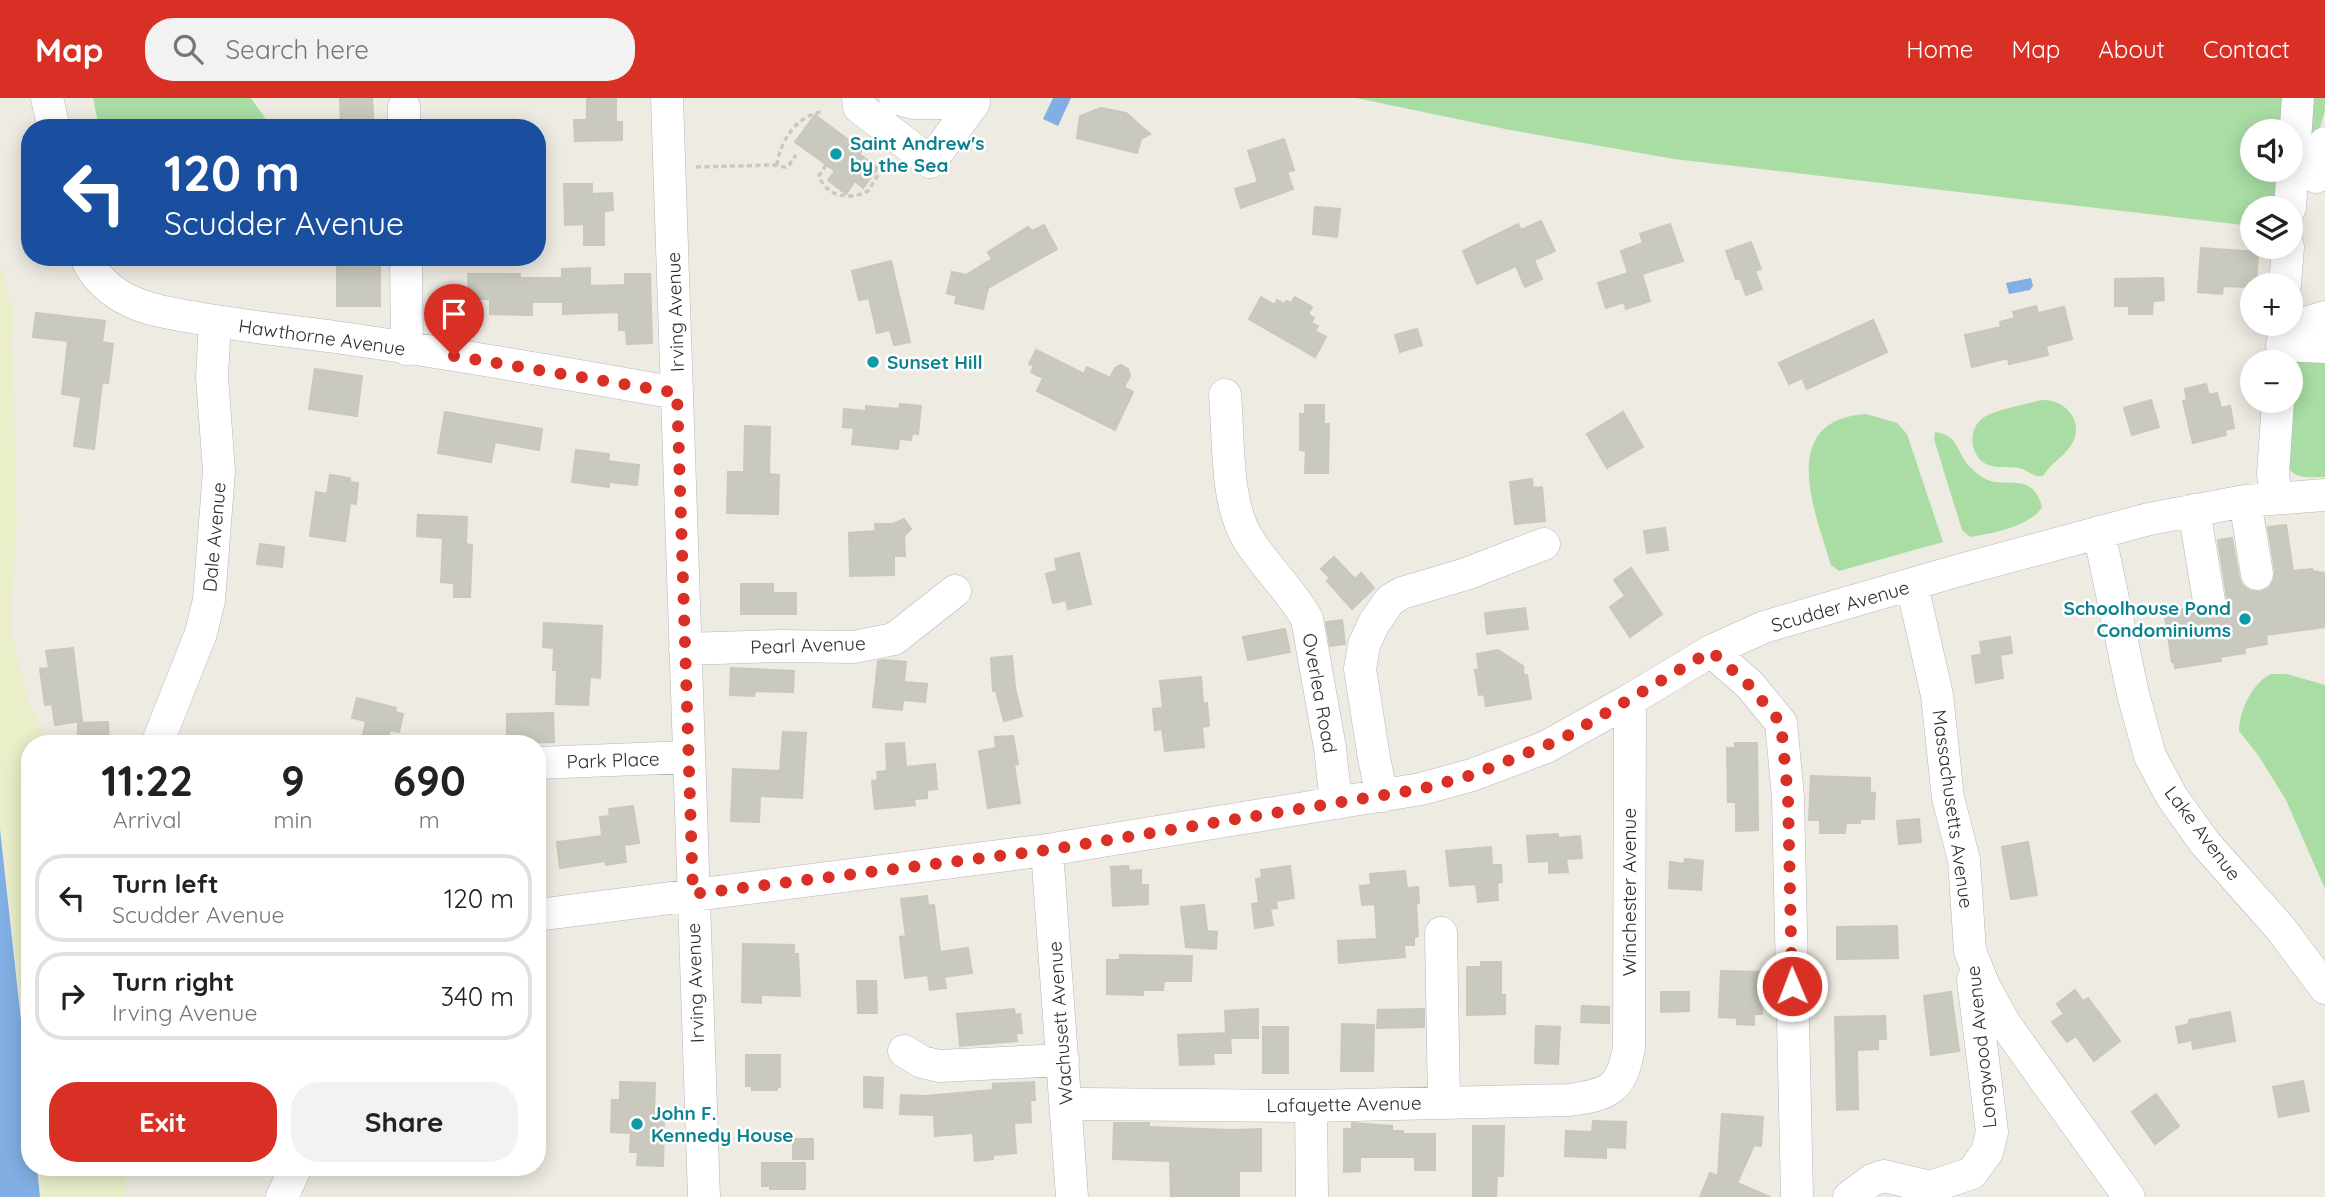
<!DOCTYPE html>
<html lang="en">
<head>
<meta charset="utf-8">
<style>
  :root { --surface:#fff; --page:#f2f2f2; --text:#222; --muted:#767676; --line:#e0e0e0; --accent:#d93025 }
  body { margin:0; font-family:Quicksand,sans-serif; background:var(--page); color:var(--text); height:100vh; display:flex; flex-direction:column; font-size:26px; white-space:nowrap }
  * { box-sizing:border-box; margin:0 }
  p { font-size:23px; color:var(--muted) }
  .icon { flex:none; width:38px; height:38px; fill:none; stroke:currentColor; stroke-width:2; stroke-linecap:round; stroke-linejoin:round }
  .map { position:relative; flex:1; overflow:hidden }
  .drawer { position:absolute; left:21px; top:637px; width:525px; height:441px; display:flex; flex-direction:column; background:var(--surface); border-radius:28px; box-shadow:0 4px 18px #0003 }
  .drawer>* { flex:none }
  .top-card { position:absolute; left:21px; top:21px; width:525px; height:147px; border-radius:28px; box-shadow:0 4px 18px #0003; background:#1a4fa0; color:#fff; overflow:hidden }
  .controls { position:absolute; left:2240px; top:21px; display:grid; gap:14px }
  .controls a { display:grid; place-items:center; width:63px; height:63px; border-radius:50%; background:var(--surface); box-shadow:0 4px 18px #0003; font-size:35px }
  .pin { position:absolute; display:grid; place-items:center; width:60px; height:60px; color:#fff; margin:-72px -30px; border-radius:50% 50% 50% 0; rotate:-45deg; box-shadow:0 0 7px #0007 }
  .pin .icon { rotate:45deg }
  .me { position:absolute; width:77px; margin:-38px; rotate:359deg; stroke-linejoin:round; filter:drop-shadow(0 0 5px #0008) }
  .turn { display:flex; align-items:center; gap:24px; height:147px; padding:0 28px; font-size:32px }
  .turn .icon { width:91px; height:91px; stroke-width:2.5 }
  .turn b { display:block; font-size:49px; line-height:60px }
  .eta { display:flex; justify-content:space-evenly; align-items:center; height:119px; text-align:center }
  .eta b { font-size:42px; font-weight:800; line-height:49px }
  .action { display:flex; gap:14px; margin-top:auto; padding:14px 28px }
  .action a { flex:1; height:80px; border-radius:28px; background:var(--accent); color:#fff; font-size:28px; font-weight:800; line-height:80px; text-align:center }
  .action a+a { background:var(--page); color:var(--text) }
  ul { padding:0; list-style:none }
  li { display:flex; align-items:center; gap:21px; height:88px; margin:0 14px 10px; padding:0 14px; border:4px solid var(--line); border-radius:28px }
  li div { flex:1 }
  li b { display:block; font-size:26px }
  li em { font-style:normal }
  header { display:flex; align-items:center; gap:42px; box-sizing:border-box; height:98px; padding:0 35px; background:var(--accent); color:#fff }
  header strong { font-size:33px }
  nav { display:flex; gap:38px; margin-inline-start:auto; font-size:24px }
  .search { width:490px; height:63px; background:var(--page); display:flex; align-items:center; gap:18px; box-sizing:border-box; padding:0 24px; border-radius:28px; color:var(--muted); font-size:26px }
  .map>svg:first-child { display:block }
  .green { fill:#a9dda4 }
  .sand { fill:#eaeec9 }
  .water { fill:#81afe3 }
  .building { fill:#c9c9c0; stroke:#c9c8bb; stroke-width:2 }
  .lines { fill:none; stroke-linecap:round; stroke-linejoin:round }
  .minor-casing { stroke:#b6b5bf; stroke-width:33 }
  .path { stroke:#c8c8c8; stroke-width:3.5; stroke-dasharray:5 3.5; stroke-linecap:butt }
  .minor { stroke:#fff; stroke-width:32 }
  .route { stroke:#d93025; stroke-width:12; stroke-dasharray:0 21.6 }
  .culture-dot { fill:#0f9aa8; stroke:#fff; stroke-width:2.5 }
  .labels { text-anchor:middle; stroke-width:5; stroke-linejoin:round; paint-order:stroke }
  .culture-label { font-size:19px; font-weight:bold; fill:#0d838f; stroke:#fff; text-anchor:start }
  .street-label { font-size:19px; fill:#2d2d2d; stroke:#fff }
</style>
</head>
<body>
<header>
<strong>Map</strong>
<div class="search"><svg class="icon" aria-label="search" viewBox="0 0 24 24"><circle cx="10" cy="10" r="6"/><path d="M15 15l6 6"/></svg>Search here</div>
<nav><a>Home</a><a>Map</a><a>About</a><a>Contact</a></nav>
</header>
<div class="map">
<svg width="2325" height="1099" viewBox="0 0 2325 1099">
  <rect width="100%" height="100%" fill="#edebe2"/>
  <path class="green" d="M93,0h158l21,30h-173z
    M1356,0h929l-2,33h-31v39h28l-4,38h-24v18l-578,-67 -164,-29z
    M2311,0h14v12l-14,50 -9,-3z
    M2325,253v126c-14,0 -26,3 -36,-8l1,-107 3,-4z
    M2041,302c27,-1 46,25 28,48 -8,11 -18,15 -26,28 -9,2 -15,-6 -24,-8 -12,-2 -22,1 -33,-4 -17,-9 -18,-36 -3,-46 13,-9 43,-13 58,-18z
    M1866,316l31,9 10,11 36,108 -104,29 -8,-6c-16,-53 -55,-145 35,-151z
    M1935,334c25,3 21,22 36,36 6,6 15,13 24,14 23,2 39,-4 47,25 -11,19 -51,27 -72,30l-8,-7 -28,-91z
    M2271,576h16l38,11v204l-39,-89 -28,-45 -19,-24c0,-20 14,-49 32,-57z"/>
  <path class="sand" d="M0,164l13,49 -1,33 5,175 -7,108 19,76 19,41h-18v337l-30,-257z
    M39,1069h86l1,30h-84z"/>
  <path class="water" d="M1053,0h18l-13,28 -15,-7z
    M2031,180l2,8 -3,4 -21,4 -3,-11z
    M0,731l30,274v64h7l3,30h-40z"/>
  <path class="building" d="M340,0h32l2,30h-33z
    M587,0h29v24h6v18l-47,1 -1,-21h13z
    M1101,10l25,5 24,21 -9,5 -4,14 -60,-15 3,-22z
    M815,17l47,35 -3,4 19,14 -15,20 -8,-7 -9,13 -18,-14 7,-9 -40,-29z
    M1284,41l10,31 -7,2 6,17 -52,19 -6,-19 23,-7 -10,-31z
    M564,86h28v10l20,-1 1,17 -9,1v34h-20v-21l-19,1z
    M1315,109l25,2 -3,28 -24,-3z
    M1541,123l14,30 -21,9 8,19 -17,8 -9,-21 -39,18 -14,-33 55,-27 3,6z
    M1670,126l13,37 -41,13 8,27 -24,8 -2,-7 -18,6 -8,-25 30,-10 -7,-22 22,-8 -3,-9z
    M1044,127l13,24 -69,39 -5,21 -28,-6 2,-7 -10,-3 5,-21 14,3 26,-16 -4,-7 40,-25 4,4z
    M1751,144l10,27 -6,2 7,18 -16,6 -6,-17 -4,1 -10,-28z
    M2201,150l57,4 -2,33h-4v2l-29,-1 -1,8 -24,-2z
    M349,159h31v49h-43v-45h12z
    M891,163l19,81 -16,3 -4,-15 -13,3 -8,-35 -10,2 -7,-29z
    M590,170v18l35,-1v-11h25l2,69 -25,1 -1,-14h-7v-18l-56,2v-12h-31v13l-42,-1v-15h-21l-1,-25h52v4h42v-9z
    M2163,180l1,22 -11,1 -1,13h-23v-8h-14v-27z
    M1261,199l14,8 2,-5 7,4 2,-3 5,2 4,-6 17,10 -4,7 6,4 -3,5 7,3 -3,5 11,6 -11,20 -66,-38z
    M2036,208l2,7 26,-6 8,32 -26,7 2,9 -39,9 -1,-6 -36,9 -7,-32 36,-8 -1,-5 15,-4 -2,-6z
    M36,215l69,8 -3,21 11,2 -5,39 -6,-1 -8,67 -20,-3 7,-49 -19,-3 6,-53 -35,-4z
    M1873,222l14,32 -80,37 -5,-11 -13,6 -10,-21z
    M1417,231l5,16 -22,7 -5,-17z
    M1036,252l48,24 3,-7 23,11 5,-10 6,-3 7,4 2,7 -6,11 9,5 -18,38 -78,-39 6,-13 -12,-6 3,-6 -5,-2z
    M315,271l47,7 -5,40 -48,-7z
    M2206,286l3,11 8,-2 4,15 9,-2 4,22 -9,2 1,5 -33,8 -10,-42 4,-1 -2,-11z
    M2151,302l8,27 -27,8 -8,-27z
    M900,306l21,2 -3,28 -6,-1 -1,7 -12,-1 -1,10 -46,-5 2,-16 -11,-1 1,-18 22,2v-5l33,3z
    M1305,307h19v19h5l-1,49h-23l1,-22 -6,-1v-36h5z
    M445,314l97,17 -3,21 -44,-8 -4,20 -53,-9z
    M1623,314l20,35 -36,21 -20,-34z
    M745,328l25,1 -1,47 10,1 -1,39 -51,-1 1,-41h16z
    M576,352l33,4 -1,7 31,4 -2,20 -28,-3v5l-37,-5z
    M330,377l20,3v4l8,1 -2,21 -6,-1 -5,38 -35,-5 6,-44 11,2z
    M1532,381l1,9 9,-1 3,34 -30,3 -5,-42z
    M418,417l49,2 -1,27 6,1 -2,52h-16v-14l-13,-1 2,-44 -26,-2z
    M904,421l7,10 -7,7 1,20h-11v19l-44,1 -1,-43 27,-2 -1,-7h18z
    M2286,427l7,46 19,-2v2l13,2v54l-59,8 1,9 -23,4 1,5 -25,4 1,4 -46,7 -1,-7 -2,1 -7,-45 5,-6 22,-3 10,10 11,1 8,-4 5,-8 1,-9 -9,-58 14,-2 7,39 3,8 8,6 11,1 8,-4 5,-8 1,-9 -7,-44z
    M1665,430l3,22 -21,3 -3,-22z
    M260,446l24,3 -2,20 -25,-3z
    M1079,455l12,51 -23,5 -2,-9 -13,3 -7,-29 11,-3 -2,-12z
    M1334,459l21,22 6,-6 13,15 -22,21 -25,-28 3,-3 -9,-9z
    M1631,470l31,46 -32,23 -20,-30 15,-11 -11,-16z
    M741,486h32v9h23v21h-55z
    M1525,510l3,21 -41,5 -2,-21z
    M1342,522l3,24 -15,2 -4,-24z
    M544,525l58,3 -2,52 -10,-1 -2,28 -32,-1 1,-34h-4l1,-22 -11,-1z
    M1285,531l5,23 -42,8 -5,-23z
    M2010,539l2,16 -12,2 3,23 -27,5 -4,-27 10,-2 -2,-12z
    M73,550l9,73 -27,4 -3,-21 -7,1 -5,-36 9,-1 -3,-17z
    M1498,552l25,16 1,10 3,-1 4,24 -45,7 -2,-12 -5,1 -4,-25h4l-2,-16z
    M1012,558l3,32 7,28 -18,5 -8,-30h-3l-2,-33z
    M883,562l23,2 -2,20 23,2 -2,18 -22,-2 -1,10 -29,-3 5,-46z
    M731,570l63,3 -1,21 -38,-1 -1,5 -24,-1z
    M1201,579l2,27 4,-1 2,23 -7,1 2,20 -39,4 -3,-22 -7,1 -2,-21 10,-1 -3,-27z
    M357,600l39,10 -1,4 8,2 -4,18 -9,-2 -3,14h-26l5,-23 -14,-3z
    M553,615l1,29 -47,1v-29z
    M108,624l1,22h-31v-21z
    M783,634l23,1 -4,65 -42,-2 -1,26 -28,-1 2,-52 47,2z
    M1013,638l5,28 -4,1 6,38 -32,5 -9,-57 17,-3 -1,-11z
    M904,645l2,24 29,-3 2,25 -10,1v8l-13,1 1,6 -40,4 -3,-28 6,-1 -1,-8 10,-1 -1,-27z
    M1735,645h22l1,87 -22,1v-29h-8l-1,-54h8z
    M1811,678l59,2v14l5,1 -1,26h-14v4h-14l-1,10h-25v-13h-11z
    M633,708l6,37 -15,2 2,17 -20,3 -1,-4 -45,7 -3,-26 45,-6 -2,-19 10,-1 -1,-7z
    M1919,721l2,23 -22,2 -2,-23z
    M1558,736v4l22,-2 2,22 -16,1 2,13 -19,1v-12l-20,1 -2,-26z
    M2028,744l9,53 -26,4 -9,-52z
    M1491,749l1,18h9l1,17 -5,1 1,17 -20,2 -2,-18 -26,2 -4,-35z
    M1685,761l18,2 -2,29 -32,-2 1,-26 14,2z
    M1128,768l1,5 12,-1v15h7v19l-35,2 -2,-39z
    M1290,768l4,32 -18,3 1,7 -7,1 3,16 -18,3 -3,-24 7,-1 -3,-24 6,-1 -1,-8z
    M1405,773l2,17 11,-1 1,16h-3l2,33 -4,1v8h-10l1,12 -66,6 -1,-22 39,-2 -2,-35 -13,1 -2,-19 11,-1 -1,-11z
    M927,798l1,10 6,-1 6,47 28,-4 4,25 -28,4 2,11 -16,2 -2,-15 -23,3 -5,-41 6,-1 -5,-37z
    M1204,807l3,26 10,1 -1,17 -30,-2 -5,-40z
    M1897,828l1,32 -61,1v-32z
    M743,846l51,1v9h4l2,42 -39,-1v8l-19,-1z
    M1120,857l72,1 -1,25h-27l-1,9h-20v5l-36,-1v-34h13z
    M1481,864h20v33h4v19l-38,1v-48h14z
    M1721,873l40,1 1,42h-8v11l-17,-1v-6l-18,-1z
    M857,883h19l1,32h-19z
    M2075,892l8,11 5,-3 32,43 -26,20 -18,-25 -9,6 -15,-20 12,-8 -7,-10z
    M1661,894h28v19l-28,1z
    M1951,894l8,59 -28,4 -7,-59z
    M1582,908l27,1v16l-28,-1z
    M1014,911l1,6 5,-1 2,19h-6l1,8 -57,5 -3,-32z
    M1258,911v29h-28l1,15h-18l1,11 -34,1 -2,-30 48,-2 -1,-22z
    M1424,911v18l-47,1 1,-18z
    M2230,914l5,29 -42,8 -1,-9 -13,3 -3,-16 13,-3v-4z
    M1885,918l1,23h-8v10l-21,1 1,59 -21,1 -2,-93z
    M1342,926l32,1 -1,46h-32z
    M1536,928l24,1 -2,37 -23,-1z
    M1263,929h25v46h-25z
    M746,957h34v32h-3v3h-25v-4h-6z
    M864,979l19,1 -1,30 -18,-1z
    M2303,983l6,30 -30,6 -6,-30z
    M620,984l35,1 -1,33h10l-1,50 -26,-1 1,-13h-8l1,-19 -20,-1 1,-32h8z
    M1034,984l1,18h-5l1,22 -17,1 2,30 -23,2v4l-18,2 -2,-28 -38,3 -1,-21 -34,-1 1,-19 24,1 68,-6v-6z
    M2156,996l23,32 -24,18 -23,-32z
    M1722,1016l41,3 -2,29 -7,-1 -17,38 33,14h-70l10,-24 8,3z
    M1593,1023l33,1 -1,26 -19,-1v11l-41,-2 1,-25 26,1z
    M1114,1025h35v4l83,3 29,-1v42h-22v26h-68l-1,-36 -57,-2z
    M1352,1025l40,3v5h11v3h32v36h-20v-13h-55v14l-16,1v-43h8z
    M1473,1028h31l-1,50h-6l-1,21h-23z
    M793,1041h20v20h-20z
    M762,1065h43v26h-35v-3h-8z"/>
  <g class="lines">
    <defs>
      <path id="minor" d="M47,0l7,30
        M667,0l37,1099
        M858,0l1,9 71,55 44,-59h-60l-19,-5
        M404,9v21
        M2316,79l9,-34
        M2290,110l8,-110
        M86,159c7,19 26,36 44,44 21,10 45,13 67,17 46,8 92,13 138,19 114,16 229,36 342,56
        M406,159l1,92
        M2285,187l3,-38
        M2282,232l43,-13
        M2282,247l43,2
        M1225,297c4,44 0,107 23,144 18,29 43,51 59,80l23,129 6,55
        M2276,399l-3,-23 5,-73
        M2245,403l12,73
        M2194,412l15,91
        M2099,434l34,162 17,62 22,41 33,46 76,86 44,59
        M1912,487l25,110 11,103 16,62 6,91 14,35 21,38 124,173
        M685,551l96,-3 73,1 40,-8 61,-48
        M1711,553l39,34 31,38 7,74 9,400
        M157,646l44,-111 8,-33 10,-129 -7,-94 3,-56
        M537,665l151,-6
        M1382,698l-8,-38 -14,-89 4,-24 10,-22 16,-23 12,-7 64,-19 78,-30
        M1047,752l25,347
        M537,817l510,-65 374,-61 51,-14 74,-28 84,-47 81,-49 53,-24 196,-57 189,-51 96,-18 80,-6
        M1441,835l3,169
        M904,953l18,11 17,4 124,-6
        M1066,1008l16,-2 229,2 259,-6c40,-6 51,-10 59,-52l1,-348
        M1311,1008l1,91
        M282,1099l14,-30
        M1849,1099l23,-17 12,-4 47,11 41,-14 15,-21 5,-20 -19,-152"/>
    </defs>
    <use href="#minor" class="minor-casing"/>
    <path class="path" d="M777,67c3,-24 20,-50 45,-53
      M826,67l-7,11c8,22 32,24 49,15l20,-32
      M696,69l76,-2 13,2 4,-2 7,-10"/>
    <use href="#minor" class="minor"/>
  </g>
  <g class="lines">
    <path class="route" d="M454,258l223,37 16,501 354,-44 374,-61 51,-14 90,-36 149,-88 38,34 32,38 7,74 4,189"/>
  </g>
  <g class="culture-dot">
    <circle cx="836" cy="56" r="7"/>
    <circle cx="873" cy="264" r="7"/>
    <circle cx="2245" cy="521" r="7"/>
    <circle cx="637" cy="1026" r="7"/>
  </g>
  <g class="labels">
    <g class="culture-label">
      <text x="850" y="52">Saint Andrew's<tspan x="850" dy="22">by the Sea</tspan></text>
      <text x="887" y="271">Sunset Hill</text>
      <text x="2231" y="517" text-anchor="end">Schoolhouse Pond<tspan x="2231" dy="22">Condominiums</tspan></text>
      <text x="651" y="1022">John F.<tspan x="651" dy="22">Kennedy House</tspan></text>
    </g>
    <g class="street-label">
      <text transform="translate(675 214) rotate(-92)" y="7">Irving Avenue</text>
      <text transform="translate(322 239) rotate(8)" y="7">Hawthorne Avenue</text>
      <text transform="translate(214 439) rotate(-85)" y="7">Dale Avenue</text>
      <text transform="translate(1840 508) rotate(-16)" y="7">Scudder Avenue</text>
      <text transform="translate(808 547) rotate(-2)" y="7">Pearl Avenue</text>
      <text transform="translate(1320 595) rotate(80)" y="7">Overlea Road</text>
      <text transform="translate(613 662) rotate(-2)" y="7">Park Place</text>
      <text transform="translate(1953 711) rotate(82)" y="7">Massachusetts Avenue</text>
      <text transform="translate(2203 735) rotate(53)" y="7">Lake Avenue</text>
      <text transform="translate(1629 794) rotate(-90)" y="7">Winchester Avenue</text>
      <text transform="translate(695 885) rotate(-92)" y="7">Irving Avenue</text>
      <text transform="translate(1060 925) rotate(-94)" y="7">Wachusett Avenue</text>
      <text transform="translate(1981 949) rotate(-96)" y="7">Longwood Avenue</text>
      <text transform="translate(1344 1006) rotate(-1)" y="7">Lafayette Avenue</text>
    </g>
  </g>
</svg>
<div class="controls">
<a><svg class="icon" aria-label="sound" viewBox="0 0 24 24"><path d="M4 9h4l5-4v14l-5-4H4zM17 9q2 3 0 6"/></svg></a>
<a><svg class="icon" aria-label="layers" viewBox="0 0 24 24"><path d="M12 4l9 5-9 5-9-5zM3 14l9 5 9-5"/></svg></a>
<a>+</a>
<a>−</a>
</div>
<div class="pin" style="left:454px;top:258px;background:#d93025"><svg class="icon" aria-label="arrive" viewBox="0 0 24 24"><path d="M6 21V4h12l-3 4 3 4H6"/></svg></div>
<svg class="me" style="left:1792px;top:888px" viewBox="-20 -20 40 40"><circle r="17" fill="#d93025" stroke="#fff" stroke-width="3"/><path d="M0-11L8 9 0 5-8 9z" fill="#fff"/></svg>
<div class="top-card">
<div class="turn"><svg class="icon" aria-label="left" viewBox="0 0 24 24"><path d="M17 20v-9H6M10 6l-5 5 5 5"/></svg><div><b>120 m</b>Scudder Avenue</div></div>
</div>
<section class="drawer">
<div class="eta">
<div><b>11:22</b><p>Arrival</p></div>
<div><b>9</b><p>min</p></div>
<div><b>690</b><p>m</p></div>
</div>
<ul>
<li><svg class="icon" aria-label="left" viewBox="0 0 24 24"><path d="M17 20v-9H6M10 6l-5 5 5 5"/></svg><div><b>Turn left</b><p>Scudder Avenue</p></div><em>120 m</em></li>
<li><svg class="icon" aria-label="right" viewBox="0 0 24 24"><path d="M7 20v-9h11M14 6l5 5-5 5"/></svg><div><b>Turn right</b><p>Irving Avenue</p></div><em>340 m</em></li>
</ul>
<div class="action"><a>Exit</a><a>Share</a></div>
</section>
</div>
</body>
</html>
